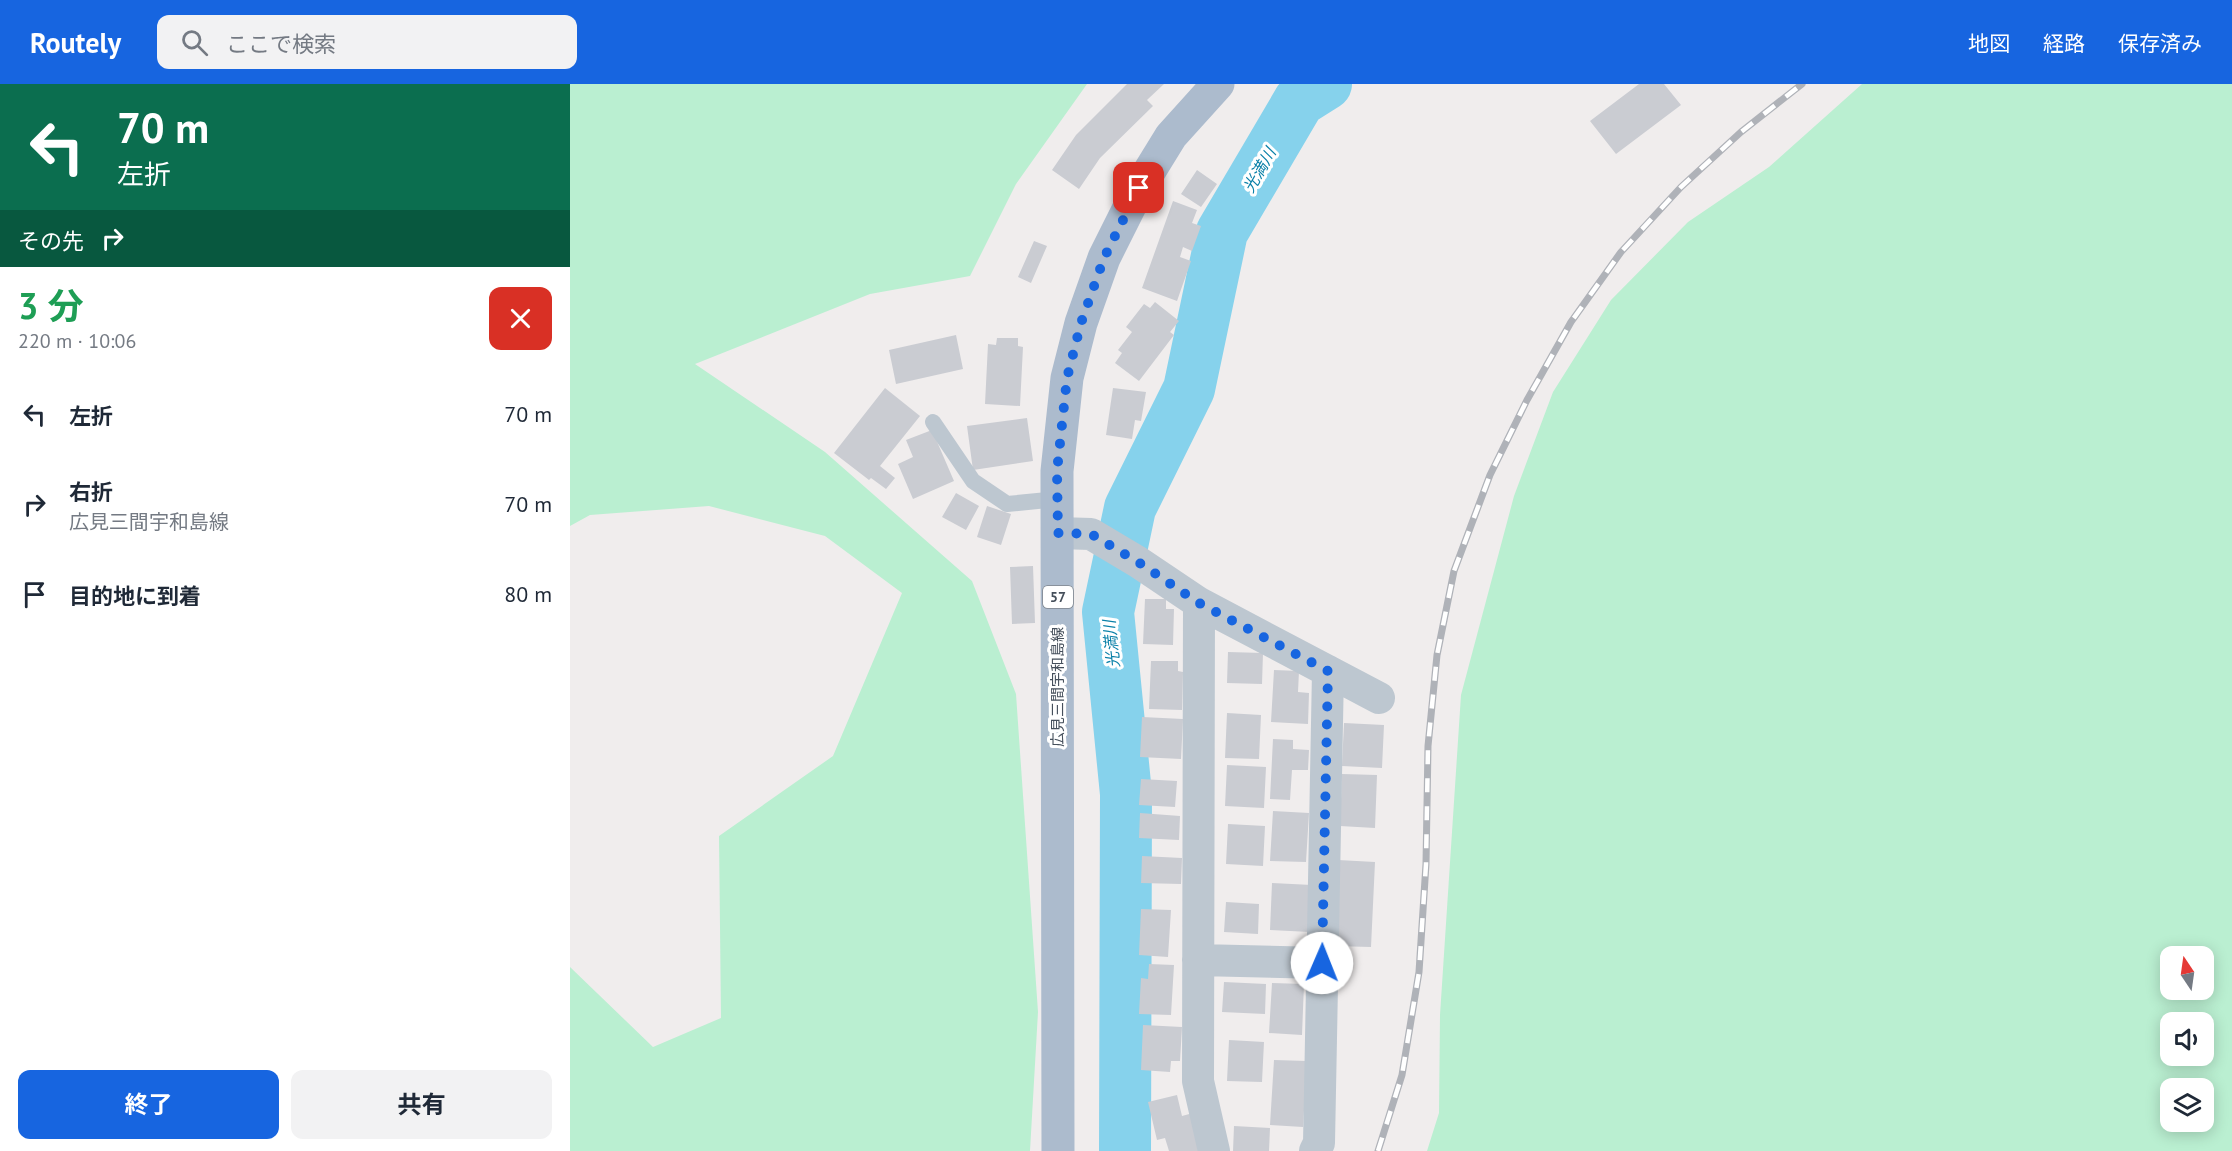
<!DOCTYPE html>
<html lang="ja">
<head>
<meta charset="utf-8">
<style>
  :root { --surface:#fff; --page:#f2f2f3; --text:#1f2937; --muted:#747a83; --accent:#1765e0 }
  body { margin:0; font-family:"PT Sans","Noto Sans JP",sans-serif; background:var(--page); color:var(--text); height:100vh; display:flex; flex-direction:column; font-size:22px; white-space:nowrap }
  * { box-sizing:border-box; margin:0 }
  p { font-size:20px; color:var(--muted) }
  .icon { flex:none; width:33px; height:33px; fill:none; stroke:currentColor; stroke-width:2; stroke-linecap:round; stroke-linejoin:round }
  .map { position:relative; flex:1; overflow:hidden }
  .drawer { display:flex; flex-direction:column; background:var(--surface); width:570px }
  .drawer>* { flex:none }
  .guide { background:#0b6e4f; color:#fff; overflow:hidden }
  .needle { width:39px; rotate:347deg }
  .controls { position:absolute; left:1590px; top:862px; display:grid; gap:12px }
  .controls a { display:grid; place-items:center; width:54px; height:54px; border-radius:12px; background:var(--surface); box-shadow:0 3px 15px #0003; font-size:30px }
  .pin { position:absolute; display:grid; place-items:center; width:51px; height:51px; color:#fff; margin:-26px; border-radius:12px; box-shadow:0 3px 9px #0006 }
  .me { position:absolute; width:66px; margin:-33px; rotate:1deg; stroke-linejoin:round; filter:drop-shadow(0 0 4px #0008) }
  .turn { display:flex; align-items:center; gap:21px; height:126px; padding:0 18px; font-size:27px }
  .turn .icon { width:78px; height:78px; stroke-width:2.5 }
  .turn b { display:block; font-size:42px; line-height:51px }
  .then { display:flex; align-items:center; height:57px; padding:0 18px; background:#0003; gap:12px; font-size:22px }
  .round { display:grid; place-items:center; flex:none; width:63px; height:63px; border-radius:12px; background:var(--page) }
  .headline { display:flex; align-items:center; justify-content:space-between; height:102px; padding:0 18px }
  h1 { font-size:36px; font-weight:700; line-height:45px; color:#1e9e55 }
  .action { display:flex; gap:12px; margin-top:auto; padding:12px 18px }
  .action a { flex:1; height:69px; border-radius:12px; background:var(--accent); color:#fff; font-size:24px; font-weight:700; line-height:69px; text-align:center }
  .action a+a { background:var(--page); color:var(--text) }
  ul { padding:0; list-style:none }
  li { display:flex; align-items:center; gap:18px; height:90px; padding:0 18px }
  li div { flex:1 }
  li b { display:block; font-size:22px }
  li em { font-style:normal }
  header { display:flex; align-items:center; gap:36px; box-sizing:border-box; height:84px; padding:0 30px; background:var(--accent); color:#fff }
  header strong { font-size:28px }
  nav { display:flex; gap:33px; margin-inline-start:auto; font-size:21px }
  .search { width:420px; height:54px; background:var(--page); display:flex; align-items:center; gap:15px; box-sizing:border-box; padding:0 21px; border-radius:12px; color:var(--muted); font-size:22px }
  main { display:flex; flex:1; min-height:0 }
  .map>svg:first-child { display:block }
  .green { fill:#baefd1; fill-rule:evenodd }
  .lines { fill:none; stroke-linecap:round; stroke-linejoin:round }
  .river { stroke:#86d2ec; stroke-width:52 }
  .building { fill:#caccd2 }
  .service { stroke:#bdc7d0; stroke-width:16 }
  .minor { stroke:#bdc7d0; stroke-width:32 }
  .primary { stroke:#acbbcd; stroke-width:33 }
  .rail-casing { stroke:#afb2b8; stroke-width:7 }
  .rail { stroke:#fff; stroke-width:4.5; stroke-dasharray:14; stroke-linecap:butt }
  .route { stroke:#1765e0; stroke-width:10; stroke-dasharray:0 18 }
  .labels { text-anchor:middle; stroke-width:6; stroke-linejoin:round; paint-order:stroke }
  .shield { fill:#fff; stroke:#7d848c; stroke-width:1.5 }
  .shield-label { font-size:14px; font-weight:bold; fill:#454f5b }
  .street-label { font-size:15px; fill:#454f5b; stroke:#fff }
  .water-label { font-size:16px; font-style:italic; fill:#0a80a8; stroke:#fff }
</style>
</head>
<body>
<header>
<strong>Routely</strong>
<div class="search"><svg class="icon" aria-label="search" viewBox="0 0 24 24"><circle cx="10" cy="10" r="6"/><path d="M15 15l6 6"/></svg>ここで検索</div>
<nav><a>地図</a><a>経路</a><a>保存済み</a></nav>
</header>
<main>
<section class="drawer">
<div class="guide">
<div class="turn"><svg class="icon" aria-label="left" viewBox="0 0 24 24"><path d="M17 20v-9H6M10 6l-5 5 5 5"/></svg><div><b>70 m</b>左折</div></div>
<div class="then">その先<svg class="icon" aria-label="right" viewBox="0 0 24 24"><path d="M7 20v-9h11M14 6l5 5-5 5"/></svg></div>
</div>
<div class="headline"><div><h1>3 分</h1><p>220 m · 10:06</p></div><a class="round" style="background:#d93025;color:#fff"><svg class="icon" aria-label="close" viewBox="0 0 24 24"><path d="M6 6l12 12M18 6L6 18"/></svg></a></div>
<ul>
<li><svg class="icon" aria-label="left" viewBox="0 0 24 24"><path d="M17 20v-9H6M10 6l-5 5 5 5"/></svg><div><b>左折</b></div><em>70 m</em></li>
<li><svg class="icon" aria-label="right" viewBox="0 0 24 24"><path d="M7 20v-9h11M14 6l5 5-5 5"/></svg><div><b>右折</b><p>広見三間宇和島線</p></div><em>70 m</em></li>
<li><svg class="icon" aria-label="arrive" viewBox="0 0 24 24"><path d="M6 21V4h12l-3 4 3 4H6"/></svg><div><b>目的地に到着</b></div><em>80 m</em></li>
</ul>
<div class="action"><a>終了</a><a>共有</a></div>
</section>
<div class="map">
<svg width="1662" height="1067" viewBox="0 0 1662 1067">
  <rect width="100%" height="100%" fill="#f0eded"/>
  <path class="green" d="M0,0h517l-71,100 -46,92 -100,18 -175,70 130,88 147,129 44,113 22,318 -8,139h-460v-184l83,80 68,-29 -2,-182 114,-80 69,-163 -77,-57 -116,-30 -119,9 -20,11z
    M1292,0h370v1067h-805l12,-38 1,-98 21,-320 53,-199 39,-104 58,-92 77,-78 81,-55zM1600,873h34v33h-34zM1600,939h34v33h-34zM1600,1005h34v33h-34z"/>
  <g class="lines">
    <path class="river" d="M555,1067l1,-357 -18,-182 22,-104 59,-119 33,-157 77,-131 27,-17"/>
  </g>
  <path class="building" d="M557,0h37l-17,16 6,6 -53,52 -21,31 -27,-19 24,-35z
    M1069,0h25l17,21 -65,49 -26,-33z
    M627,86l20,14 -16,23 -20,-13z
    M603,117l24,9 -5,13 9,3 -9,25 -9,-4 -3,10 11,4 -14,40 -35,-13z
    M464,157l13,5 -16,37 -13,-6z
    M585,218l24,19 -9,11 4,3 -35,46 -24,-18 7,-10 -4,-3 14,-18 -6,-5 18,-23 6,4z
    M386,251l7,34 -67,15 -7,-34z
    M427,254h21v8l5,1 -3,59 -35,-2 3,-60 8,1z
    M315,304l35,28 -40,50 15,12 -9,11 -15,-11 -2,2 -35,-27z
    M543,304l33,4 -5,29 -6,-1 -3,19 -26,-4z
    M457,334l6,43 -60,9 -6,-44z
    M362,346l22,51 -41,18 -15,-35 15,-7 -7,-17z
    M386,409l23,13 -13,24 -24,-13z
    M417,422l24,8 -10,31 -24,-8z
    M463,482l2,57 -23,1 -2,-57z
    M575,515h21v10h8l-1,36 -30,-1z
    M658,568l35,1 -1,31 -35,-1z
    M581,577h27v10l5,1 -1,38 -33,-1z
    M704,586l25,1 -1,21 11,1 -1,31 -37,-2z
    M657,629l34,2 -2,44 -34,-1z
    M572,633l41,2 -2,40 -41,-2z
    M774,639l40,2 -2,43 -40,-2z
    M703,655l20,1v9l16,1 -1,20h-16l-2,30 -20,-1z
    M657,681l39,2 -2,41 -39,-2z
    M772,690l35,1 -2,53 -35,-2z
    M571,695l36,2 -2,26 -36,-2z
    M703,727l36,2 -3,49 -36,-1z
    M570,729l40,3 -1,24 -40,-2z
    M658,740l37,2 -2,40 -37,-2z
    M572,772l40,2 -1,26 -40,-1z
    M768,776l37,2 -4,85 -38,-1z
    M702,799l40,2 -2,47 -40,-2z
    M656,818l33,2 -1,30 -34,-2z
    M571,825l30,1 -3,47 -29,-2z
    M579,880l25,1 -3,50 -32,-1 2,-36 7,1z
    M654,898l42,2 -1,30 -43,-2z
    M702,899l32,1 -2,51 -33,-2z
    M573,941l39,2 -2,34h-9l-1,11 -29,-2z
    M659,956l35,2 -2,40 -35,-1z
    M704,976l33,1 -4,66 -33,-2z
    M607,1011l5,21 11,-3 9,38h-33l-4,-13 -8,2 -9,-38z
    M664,1042l36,2 -1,23h-36z"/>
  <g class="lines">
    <path class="service" d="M363,338l40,59 34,23 51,-5"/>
    <path class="minor" d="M488,449l33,1 47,28 61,41 180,95
      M629,519l-1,478 16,70
      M628,876l124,3
      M745,1067l4,-8 9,-472"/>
    <path class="primary" d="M488,1067l-1,-680 10,-93 14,-55 23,-65 35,-70 32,-52 47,-52"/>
    <defs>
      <path id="rail" d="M808,1067l24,-76 17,-103 7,-108 2,-118 9,-91 17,-84 36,-96 37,-75 44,-78 50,-70 60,-65 60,-55 61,-48"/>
    </defs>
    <use href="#rail" class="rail-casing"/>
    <use href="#rail" class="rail"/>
  </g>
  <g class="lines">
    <path class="route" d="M569,104l-35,70 -23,65 -14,55 -10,93 1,62 33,1 47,28 61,41 129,68 -6,292"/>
  </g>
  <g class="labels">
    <rect class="shield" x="473" y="502" width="30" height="22" rx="4.5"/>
    <g class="shield-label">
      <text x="488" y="518">57</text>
    </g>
    <g class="street-label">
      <text transform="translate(488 603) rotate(-90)" y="5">広見三間宇和島線</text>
    </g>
    <g class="water-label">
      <text transform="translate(689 86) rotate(-60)" y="6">光満川</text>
      <text transform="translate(541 560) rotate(-96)" y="6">光満川</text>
    </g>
  </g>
</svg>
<div class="controls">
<a><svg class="needle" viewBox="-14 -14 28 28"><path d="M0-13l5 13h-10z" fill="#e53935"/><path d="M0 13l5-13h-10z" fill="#747a83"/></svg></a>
<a><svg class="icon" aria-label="sound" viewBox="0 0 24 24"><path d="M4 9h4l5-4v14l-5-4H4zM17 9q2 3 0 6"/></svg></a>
<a><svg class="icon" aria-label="layers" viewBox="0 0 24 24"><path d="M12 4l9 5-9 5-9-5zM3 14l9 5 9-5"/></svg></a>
</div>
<div class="pin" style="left:569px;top:104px;background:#d93025"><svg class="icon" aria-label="arrive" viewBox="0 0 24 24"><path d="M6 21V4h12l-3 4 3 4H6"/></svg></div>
<svg class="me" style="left:752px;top:879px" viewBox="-20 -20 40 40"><circle r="19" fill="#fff"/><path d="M0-13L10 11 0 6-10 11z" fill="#1765e0"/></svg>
</div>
</main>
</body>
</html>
